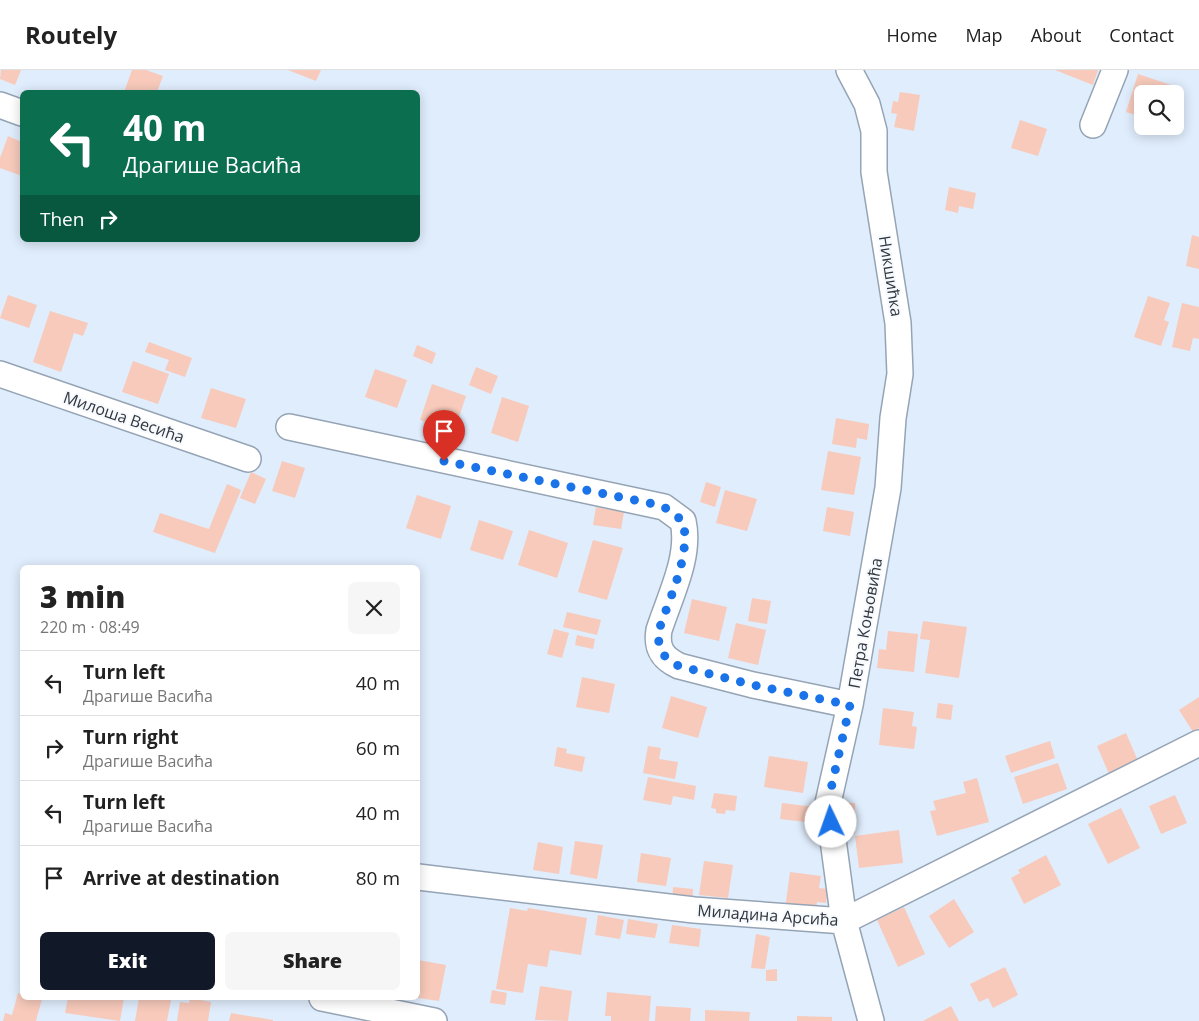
<!DOCTYPE html>
<html lang="en">
<head>
<meta charset="utf-8">
<style>
  :root { --surface:#fff; --page:#f6f6f6; --text:#222; --muted:#767676; --line:#e0e0e0; --accent:#111827 }
  body { margin:0; font-family:"Open Sans",sans-serif; background:var(--page); color:var(--text); height:100vh; display:flex; flex-direction:column; font-size:19px; white-space:nowrap }
  * { box-sizing:border-box; margin:0 }
  p { font-size:16px; color:var(--muted) }
  .icon { flex:none; width:28px; height:28px; fill:none; stroke:currentColor; stroke-width:2; stroke-linecap:round; stroke-linejoin:round }
  .map { position:relative; flex:1; overflow:hidden }
  .details { position:absolute; left:20px; top:495px; width:400px; height:435px; display:flex; flex-direction:column; background:var(--surface); border-radius:8px; box-shadow:0 2px 12px #0003 }
  .details>* { flex:none }
  .guide { position:absolute; left:20px; top:20px; width:400px; height:152px; border-radius:8px; box-shadow:0 2px 12px #0003; background:#0b6e4f; color:#fff; overflow:hidden }
  .controls { position:absolute; left:1134px; top:15px; display:grid; gap:10px }
  .controls a { display:grid; place-items:center; width:50px; height:50px; border-radius:8px; background:var(--surface); box-shadow:0 2px 12px #0003; font-size:25px }
  .pin { position:absolute; display:grid; place-items:center; width:42px; height:42px; color:#fff; margin:-51px -21px; border-radius:50% 50% 50% 0; rotate:-45deg; box-shadow:0 0 5px #0007 }
  .pin .icon { rotate:45deg }
  .me { position:absolute; width:55px; margin:-28px; rotate:357deg; stroke-linejoin:round; filter:drop-shadow(0 0 4px #0008) }
  .turn { display:flex; align-items:center; gap:18px; height:105px; padding:0 20px; font-size:22px }
  .turn .icon { width:65px; height:65px; stroke-width:2.5 }
  .turn b { display:block; font-size:35px; line-height:42px }
  .then { display:flex; align-items:center; height:48px; padding:0 20px; background:#0003; gap:10px; font-size:19px }
  .round { display:grid; place-items:center; flex:none; width:52px; height:52px; border-radius:8px; background:var(--page) }
  .overview { display:flex; align-items:center; justify-content:space-between; height:85px; padding:0 20px }
  h1 { font-size:30px; font-weight:800; line-height:38px }
  .button { display:flex; gap:10px; margin-top:auto; padding:10px 20px }
  .button a { flex:1; height:58px; border-radius:8px; background:var(--accent); color:#fff; font-size:20px; font-weight:800; line-height:58px; text-align:center }
  .button a+a { background:var(--page); color:var(--text) }
  ul { padding:0; list-style:none }
  li { display:flex; align-items:center; gap:15px; height:65px; padding:0 20px; border-top:1px solid var(--line) }
  li div { flex:1 }
  li b { display:block; font-size:19px }
  li em { font-style:normal }
  header { display:flex; align-items:center; gap:30px; box-sizing:border-box; height:70px; padding:0 25px; background:var(--surface); border-bottom:1px solid var(--line) }
  header strong { font-size:24px }
  nav { display:flex; gap:28px; margin-inline-start:auto; font-size:18px }
  .map>svg:first-child { display:block }
  .building { fill:#f7cabb }
  .lines { fill:none; stroke-linecap:round; stroke-linejoin:round }
  .street-casing { stroke:#95a4b5; stroke-width:28 }
  .street { stroke:#fff; stroke-width:25 }
  .route { stroke:#1a73e8; stroke-width:9; stroke-dasharray:0 16.2 }
  .labels { text-anchor:middle; stroke-width:4; stroke-linejoin:round; paint-order:stroke }
  .street-label { font-size:16px; fill:#31373e; stroke:#f6f9fd }
</style>
</head>
<body>
<header>
<strong>Routely</strong>
<nav><a>Home</a><a>Map</a><a>About</a><a>Contact</a></nav>
</header>
<div class="map">
<svg width="1199" height="951" viewBox="0 0 1199 951">
  <rect width="100%" height="100%" fill="#e0edfc"/>
  <path class="building" d="M1,0h20l-6,15 -15,-6z
    M132,0h14l17,6 -6,16h-33z
    M288,0h33l-5,11z
    M1055,0h43l-5,15z
    M1138,4l33,11 -2,9h-27v23l-16,-5z
    M900,22l20,3 -6,36 -20,-4 3,-13 -6,-1 2,-12 5,1z
    M1020,50l27,9 -9,27 -27,-8z
    M8,66l14,6v34l-22,-8v-10z
    M949,117l27,6 -3,16 -14,-3 -1,7 -13,-3z
    M1192,165l7,2v32l-13,-3z
    M8,225l29,10 -8,23 -29,-10z
    M1148,226l22,7 -6,17 5,2 -8,24 -27,-9z
    M1182,233l17,4v32l-6,-1 -3,13 -18,-4z
    M50,241l38,12 -5,13 -9,-3 -13,39 -28,-10z
    M149,272l43,16 -7,19 -20,-7 4,-10 -24,-8z
    M417,275l19,8 -4,11 -19,-8z
    M133,291l36,13 -11,30 -36,-12z
    M476,297l22,9 -7,18 -22,-9z
    M375,299l32,11 -10,28 -32,-11z
    M432,314l34,12 -12,36 -34,-12z
    M211,318l35,11 -10,29 -35,-10z
    M502,327l27,9 -11,36 -27,-9z
    M836,348l33,6 -2,16 -10,-2 -1,10 -24,-4z
    M828,381l33,6 -7,38 -33,-5z
    M282,391l23,7 -10,30 -23,-7z
    M251,402l15,7 -11,25 -15,-6z
    M706,412l15,5 -6,20 -15,-5z
    M227,414l14,6 -26,63 -62,-21 7,-19 49,16z
    M725,420l32,9 -10,32 -31,-8z
    M417,425l34,11 -10,33 -35,-11z
    M596,437l28,5 -3,17 -28,-4z
    M827,437l27,5 -4,24 -27,-5z
    M479,450l34,11 -10,29 -33,-10z
    M529,460l39,13 -11,35 -39,-13z
    M593,470l30,8 -16,52 -29,-8z
    M752,528l19,3 -4,23 -19,-3z
    M692,529l35,8 -8,34 -35,-8z
    M567,542l34,8 -4,15 -34,-8z
    M923,551l44,6 -8,51 -34,-5 5,-33 -10,-1z
    M736,553l30,7 -8,35 -30,-7z
    M554,559l15,4 -7,25 -15,-4z
    M888,561l30,3 -4,38 -37,-4 2,-19 7,1z
    M577,565l18,4 -2,10 -18,-4z
    M582,607l33,7 -6,29 -33,-6z
    M671,626l36,11 -9,31 -36,-10z
    M1199,627v31l-6,4 -14,-22z
    M938,633l15,2 -2,15 -15,-2z
    M883,638l31,4 -2,14 5,1 -3,22 -35,-4z
    M1126,663l12,28 -29,13 -12,-28z
    M1050,671l5,17 -44,15 -6,-17z
    M648,676l13,2 -2,11 19,3 -3,17 -32,-6z
    M557,677l10,2 -1,4 19,4 -3,15 -28,-6z
    M769,686l39,6 -5,31 -39,-6z
    M1058,693l9,26 -44,15 -9,-27z
    M648,707l48,9 -2,14 -21,-4 -2,9 -28,-5z
    M977,708l12,44 -52,14 -7,-25 6,-1 -3,-9 33,-8 -3,-11z
    M714,723l23,3 -2,15 -9,-1 -1,4 -9,-1v-4l-5,-1z
    M1175,725l12,28 -26,11 -12,-28z
    M782,733l33,4 -1,16 -34,-4z
    M839,733h16v31h-16z
    M1121,738l19,40 -32,16 -20,-40z
    M899,760l4,33 -44,5 -4,-32z
    M575,771l28,4 -6,34 -27,-5z
    M538,772l25,5 -4,27 -26,-4z
    M641,783l30,5 -5,28 -29,-4z
    M1046,785l15,30 -37,19 -13,-26 9,-5 -2,-3z
    M704,791l29,4 -5,33 -29,-3z
    M790,802l31,4 -2,12 9,1 -2,14 -9,-1 -1,11 -31,-4z
    M673,817l20,2 -1,17 -20,-2z
    M954,829l20,33 -25,16 -20,-32z
    M904,837l21,47 -27,13 -21,-47z
    M510,838l17,3 1,-3 59,10 -6,37 -31,-5 -3,17 -19,-3 -5,29 -27,-4z
    M598,845l26,5 -4,19 -25,-4z
    M628,849l30,5 -3,14 -29,-4z
    M672,855l29,4 -2,18 -30,-4z
    M756,864l14,3 -5,32 -14,-1z
    M418,890l28,5 -7,36 -21,-3z
    M1005,897l13,28 -25,13 -5,-10 -9,4 -9,-18z
    M777,899v12h-11v-11z
    M540,916l32,5 -4,30 -33,-1z
    M492,920l15,3 -2,12 -15,-2z
    M607,922l44,4 -2,25h-38v-5h-6z
    M18,923l4,1v4l20,1 -6,22h-33l2,-8 7,2z
    M68,928h56l-4,23 -55,-8z
    M139,928l32,2 -4,21h-32z
    M190,928l21,4 -3,19h-31l3,-19 9,1z
    M656,936l35,2 -1,13h-35z
    M951,936l8,15h-36z
    M705,940l45,2 -1,9h-44z
    M231,943l42,7v1h-44z
    M797,946l35,1v4h-35z"/>
  <g class="lines">
    <defs>
      <path id="street" d="M849,0l18,34 7,27v41l24,151 2,51 -7,44 -5,70 -38,217 -22,98 16,118 27,100
        M0,35l22,8
        M1093,55l22,-55
        M0,304l248,85
        M289,357l375,80 19,14c8,35 -13,75 -24,109 -3,18 3,28 20,36l74,19 97,20
        M418,807l276,33 150,11 355,-178
        M322,928l112,23"/>
    </defs>
    <use href="#street" class="street-casing"/>
    <use href="#street" class="street"/>
  </g>
  <g class="lines">
    <path class="route" d="M444,391l210,43 10,3 19,14c8,35 -13,75 -24,109 -2,18 3,28 20,36l74,19 97,20 -22,97 3,20"/>
  </g>
  <g class="labels">
    <g class="street-label">
      <text transform="translate(891 206) rotate(81)" y="6">Никшићка</text>
      <text transform="translate(124 347) rotate(19)" y="6">Милоша Весића</text>
      <text transform="translate(865 553) rotate(-80)" y="6">Петра Коњовића</text>
      <text transform="translate(768 845) rotate(4)" y="6">Миладина Арсића</text>
    </g>
  </g>
</svg>
<div class="controls">
<a><svg class="icon" aria-label="search" viewBox="0 0 24 24"><circle cx="10" cy="10" r="6"/><path d="M15 15l6 6"/></svg></a>
</div>
<div class="pin" style="left:444px;top:391px;background:#d93025"><svg class="icon" aria-label="arrive" viewBox="0 0 24 24"><path d="M6 21V4h12l-3 4 3 4H6"/></svg></div>
<svg class="me" style="left:831px;top:752px" viewBox="-20 -20 40 40"><circle r="19" fill="#fff"/><path d="M0-13L10 11 0 6-10 11z" fill="#1a73e8"/></svg>
<div class="guide">
<div class="turn"><svg class="icon" aria-label="left" viewBox="0 0 24 24"><path d="M17 20v-9H6M10 6l-5 5 5 5"/></svg><div><b>40 m</b>Драгише Васића</div></div>
<div class="then">Then<svg class="icon" aria-label="right" viewBox="0 0 24 24"><path d="M7 20v-9h11M14 6l5 5-5 5"/></svg></div>
</div>
<section class="details">
<div class="overview"><div><h1>3 min</h1><p>220 m · 08:49</p></div><a class="round"><svg class="icon" aria-label="close" viewBox="0 0 24 24"><path d="M6 6l12 12M18 6L6 18"/></svg></a></div>
<ul>
<li><svg class="icon" aria-label="left" viewBox="0 0 24 24"><path d="M17 20v-9H6M10 6l-5 5 5 5"/></svg><div><b>Turn left</b><p>Драгише Васића</p></div><em>40 m</em></li>
<li><svg class="icon" aria-label="right" viewBox="0 0 24 24"><path d="M7 20v-9h11M14 6l5 5-5 5"/></svg><div><b>Turn right</b><p>Драгише Васића</p></div><em>60 m</em></li>
<li><svg class="icon" aria-label="left" viewBox="0 0 24 24"><path d="M17 20v-9H6M10 6l-5 5 5 5"/></svg><div><b>Turn left</b><p>Драгише Васића</p></div><em>40 m</em></li>
<li><svg class="icon" aria-label="arrive" viewBox="0 0 24 24"><path d="M6 21V4h12l-3 4 3 4H6"/></svg><div><b>Arrive at destination</b></div><em>80 m</em></li>
</ul>
<div class="button"><a>Exit</a><a>Share</a></div>
</section>
</div>
</body>
</html>
